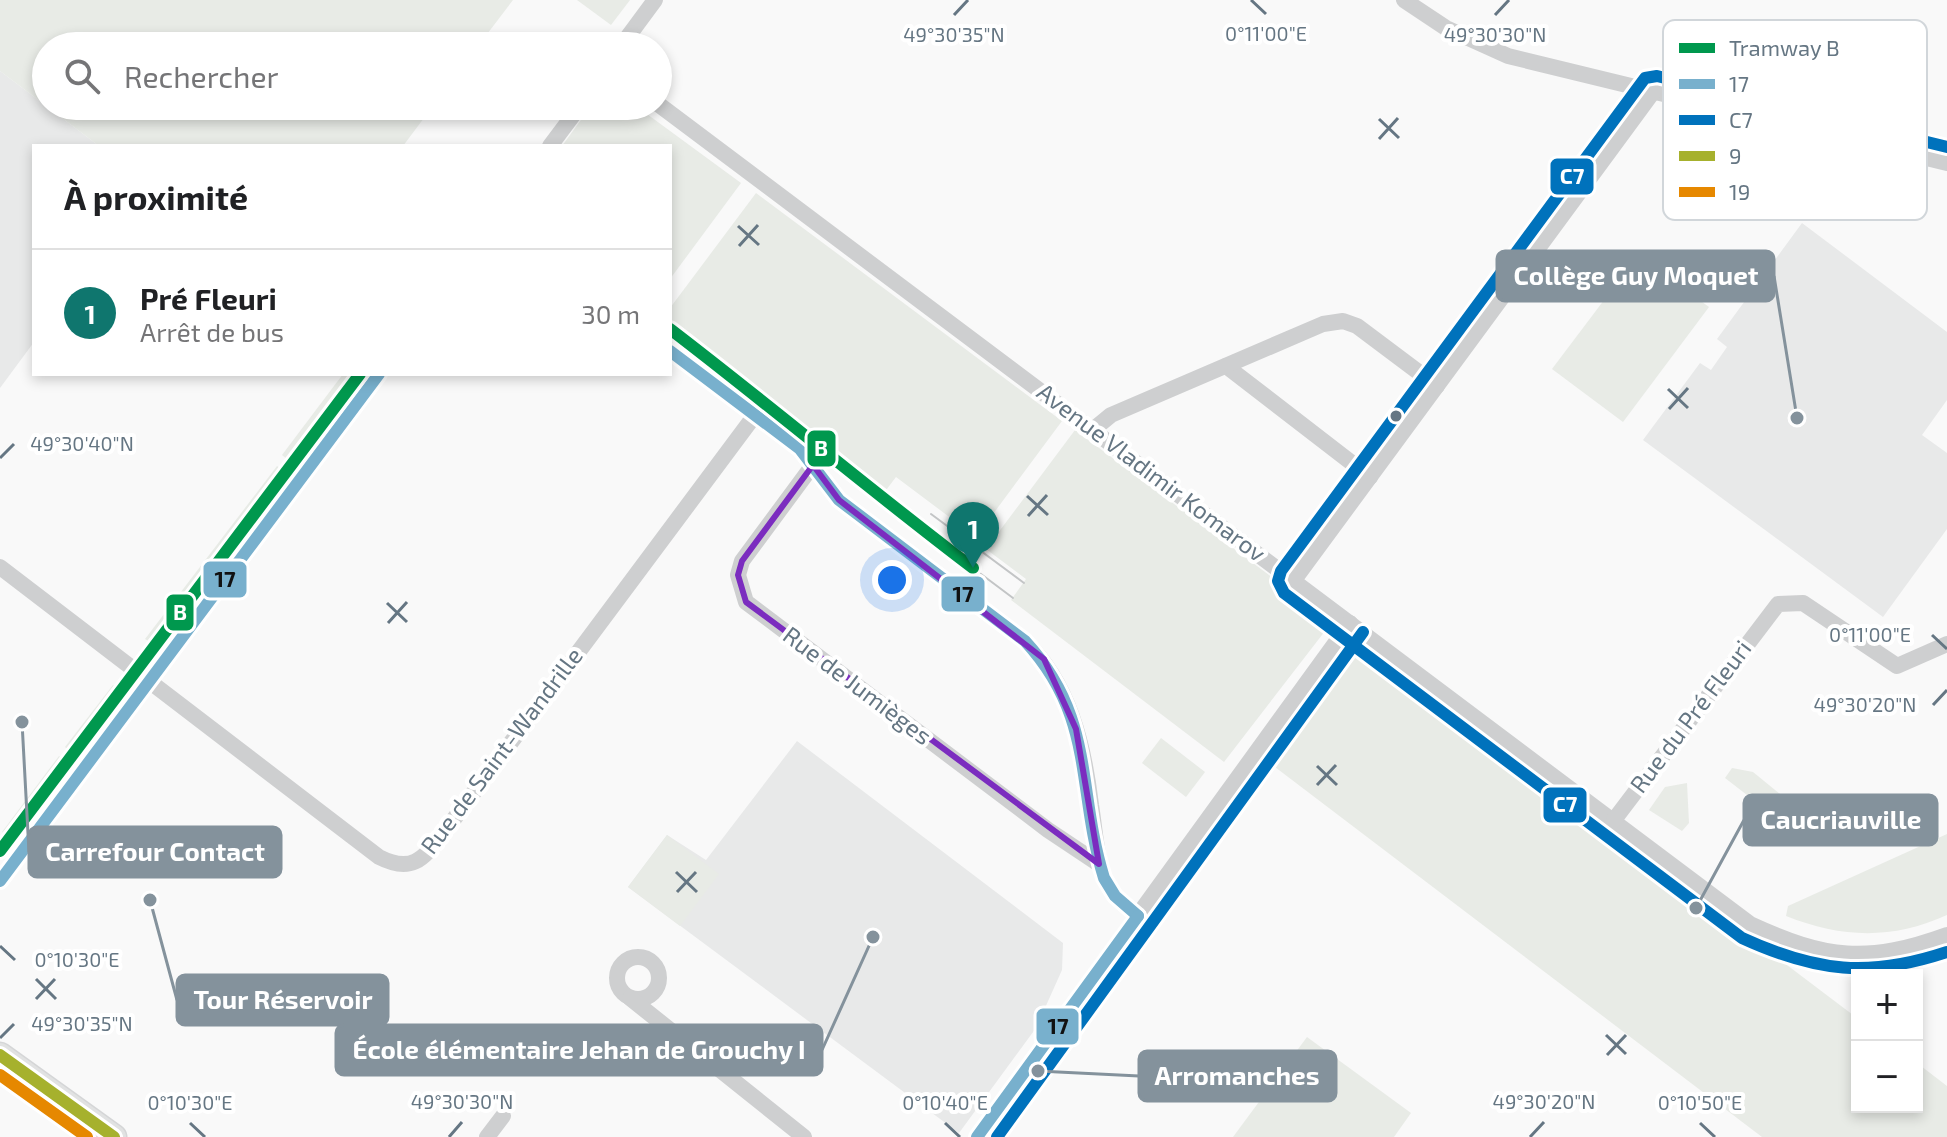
<!DOCTYPE html>
<html lang="fr">
<head>
<meta charset="utf-8">
<style>
  body { margin:0; font-family:"Exo 2",sans-serif; background:#f2f2f2; color:#202124 }
  .controls { position:absolute; right:24px; bottom:24px; display:grid; overflow:hidden; border-radius:0px; box-shadow:0 4px 12px #0003 }
  .controls button { width:72px; height:72px; display:grid; place-items:center; padding:0; border:0; border-bottom:2px solid #e0e0e0; background:#fff; color:#202124; font:40px sans-serif }
  .you { position:absolute; left:892px; top:580px; width:28px; height:28px; margin:-20px; border:6px solid #fff; border-radius:50%; background:#1a73e8; box-shadow:0 0 0 12px #1a73e833 }
  .badge { display:grid; place-items:center; width:52px; height:52px; border-radius:50%; background:#0f766e; color:#fff; font-size:26px; font-weight:700 }
  .pin { position:absolute; translate:-50% -66px; filter:drop-shadow(0 2px 4px #0008) }
  .pin::after { content:''; position:absolute; top:42px; width:28px; height:24px; background:inherit; clip-path:polygon(0 0,100% 0,50% 100%) }
  .list { margin:0; padding:0; list-style:none }
  h2 { display:flex; justify-content:space-between; align-items:center; height:104px; margin:0; padding:0 32px; font-size:34px }
  h2 small { font-size:26px; font-weight:400; color:#757577 }
  .list li { display:grid; grid-template-columns:52px 1fr auto; gap:24px; align-items:center; box-sizing:border-box; height:128px; padding:0 32px; border-top:2px solid #e0e0e0 }
  .list b { display:block; font-size:30px; white-space:nowrap }
  .list p { margin:0; font-size:26px; white-space:nowrap; color:#757577 }
  .list em { font-size:26px; font-style:normal; color:#757577 }
  .icon { flex:none; width:44px; height:44px; fill:none; stroke:currentColor; stroke-width:2; stroke-linecap:round; stroke-linejoin:round }
  .map { position:relative; flex:none; width:1947px; height:1137px; overflow:hidden }
  .search { position:absolute; background:#fff; box-shadow:0 4px 12px #0003; left:32px; top:32px; width:640px; height:88px; display:flex; align-items:center; gap:20px; box-sizing:border-box; padding:0 28px; border-radius:44px; color:#757577; font-size:30px }
  .panel { position:absolute; background:#fff; box-shadow:0 4px 12px #0003; left:32px; top:144px; width:640px; height:232px; border-radius:0px }
  .map>svg:first-child { display:block }
  .built { fill:#e8e9e9 }
  .green { fill:#e8ebe6 }
  .lines { fill:none; stroke-linecap:round; stroke-linejoin:round }
  .secondary-casing { stroke:#d5d6d7; stroke-width:27 }
  .street { stroke:#cecfd0; stroke-width:16 }
  .secondary { stroke:#e1e2e2; stroke-width:24 }
  .tram { stroke:#c3c5c6; stroke-width:2 }
  .bus-1-casing { stroke:#fff; stroke-width:18 }
  .bus-2-casing { stroke:#fff; stroke-width:18 }
  .bus-3-casing { stroke:#fff; stroke-width:18 }
  .bus-4-casing { stroke:#fff; stroke-width:18 }
  .bus-1 { stroke:#78b0cd; stroke-width:12 }
  .bus-2 { stroke:#0072bc; stroke-width:12 }
  .bus-3 { stroke:#a6b12d; stroke-width:12 }
  .bus-4 { stroke:#e68800; stroke-width:12 }
  .tram-1-casing { stroke:#fff; stroke-width:18 }
  .tram-1 { stroke:#00984e; stroke-width:12 }
  .marked { fill:none; stroke:#7b2cbf; stroke-width:6; stroke-linejoin:round }
  .ticks { fill:none; stroke:#657683; stroke-width:3 }
  .bus-dot { fill:#657683; stroke:#fff; stroke-width:3 }
  .labels { text-anchor:middle; stroke-width:8; stroke-linejoin:round; paint-order:stroke }
  .street-label { font-size:24px; fill:#657683; stroke:#fff }
  .key { fill:#fff; stroke:#d1d6da; stroke-width:2 }
  .key-label { font-size:22px; fill:#657683 }
  .ticks-label { font-size:20px; text-anchor:middle; fill:#657683; stroke:#fff; stroke-width:8; stroke-linejoin:round; paint-order:stroke }
  .leader { fill:none; stroke:#84929c; stroke-width:3 }
  .callout-dot { fill:#84929c; stroke:#fff; stroke-width:3 }
  .callout { fill:#84929c; stroke:#84929c; stroke-width:3 }
  .callout-label { font-size:26px; text-anchor:middle; font-weight:bold; fill:#fff }
  .line-badge { stroke:#fff; stroke-width:3 }
  .badge-label { font-size:22px; text-anchor:middle; font-weight:bold; fill:#fff }
  .pale-badge-label { font-size:22px; text-anchor:middle; font-weight:bold; fill:#111 }
</style>
</head>
<body>
<div class="map">
<svg width="1947" height="1137" viewBox="0 0 1947 1137">
  <rect width="100%" height="100%" fill="#f9f9f9"/>
  <g class="built">
    <polygon points="0,71 99,146 34,146 34,342 0,388"/>
    <polygon points="1802,223 1947,332 1947,400 1922,435 1947,453 1947,529 1883,617 1643,440 1700,363 1711,370 1727,347 1717,339"/>
    <polygon points="797,741 1063,943 1062,970 1036,1028 959,1133 628,887 667,835 706,860"/>
  </g>
  <g class="green">
    <polygon points="0,0 513,0 478,46 46,46 46,106 433,106 403,146 99,146 0,71"/>
    <polygon points="577,0 630,0 611,25"/>
    <polygon points="591,106 636,106 741,183 670,279 670,146 562,146"/>
    <polygon points="756,193 1062,421 976,537 896,477 877,502 815,449 812,450 670,341 670,308"/>
    <polygon points="1638,255 1709,307 1623,422 1552,369"/>
    <polygon points="343,374 365,374 296,466 282,455"/>
    <polygon points="1075,430 1332,622 1224,762 1011,600 1026,579 986,549"/>
    <polygon points="277,466 289,475 159,648 145,639"/>
    <polygon points="1358,641 1857,1018 1857,1107 1917,1107 1917,1063 1947,1086 1947,1137 1762,1137 1271,764"/>
    <polygon points="113,685 126,694 78,757 65,747"/>
    <polygon points="1161,738 1205,772 1186,797 1142,763"/>
    <polygon points="59,756 72,766 15,842 2,832"/>
    <polygon points="1732,768 1753,772 1790,802 1769,812 1725,778"/>
    <polygon points="1687,783 1689,823 1682,831 1649,810 1665,787"/>
    <path d="M1947 834V915C1892 940 1841 938 1786 916L1788 906Z"/>
    <polygon points="667,835 719,874 680,926 628,887"/>
    <polygon points="1307,1037 1411,1113 1394,1137 1233,1137"/>
  </g>
  <g class="lines">
    <g class="secondary-casing">
      <polyline id="secondary" points="0,1055 114,1137"/>
    </g>
    <g class="street">
      <polyline points="1404,0 1446,28 1508,56 1947,163"/>
      <polyline points="621,46 655,0"/>
      <path d="M658 104 1750 924C1826 959 1867 964 1947 935"/>
      <polyline points="550,146 580,106"/>
      <path d="M670 351 800 449 839 500 1025 641C1069 683 1084 745 1091 805 1095 829 1096 855 1104 878L1115 896 1138 916"/>
      <polyline points="1226,366 1370,477"/>
      <polyline points="1094,429 1111,415 1323,324 1343,321 1357,326 1437,386"/>
      <polyline points="813,465 742,561 738,575 746,602 1048,830 1099,864"/>
      <path d="M0 567 379 857C416 876 426 854 448 827L755 415"/>
      <polyline points="1294,580 1653,92"/>
      <polyline points="1614,820 1778,604 1803,603 1897,666 1947,644"/>
      <polyline points="0,881 379,374"/>
      <circle cx="638" cy="978" r="21"/>
      <polyline points="630,998 804,1137"/>
      <polyline points="487,1137 503,1116"/>
      <polyline points="977,1137 1350,623"/>
    </g>
    <use href="#secondary" class="secondary"/>
    <g class="tram">
      <polyline points="931,514 1024,583"/>
      <polyline points="973,568 1013,598"/>
    </g>
    <g class="bus-1-casing">
      <g id="bus-1">
        <path d="M670 351 800 449 839 500 1025 641C1096 718 1076 788 1104 878L1115 896 1138 916"/>
        <polyline points="0,881 379,374"/>
        <polyline points="977,1137 1138,916"/>
      </g>
    </g>
    <g class="bus-2-casing">
      <g id="bus-2">
        <path d="M1947 147 1657 76 1645 78 1281 571 1278 581 1284 593 1742 938C1816 972 1869 978 1947 952"/>
        <polyline points="997,1137 1363,632"/>
      </g>
    </g>
    <g class="bus-3-casing">
      <polyline id="bus-3" points="0,1055 114,1137"/>
    </g>
    <g class="bus-4-casing">
      <polyline id="bus-4" points="0,1075 87,1137"/>
    </g>
    <use href="#bus-1" class="bus-1"/>
    <use href="#bus-2" class="bus-2"/>
    <use href="#bus-3" class="bus-3"/>
    <use href="#bus-4" class="bus-4"/>
    <g class="tram-1-casing">
      <g id="tram-1">
        <path d="M670 329C772 407 870 490 973 568"/>
        <polyline points="0,851 360,374"/>
      </g>
    </g>
    <use href="#tram-1" class="tram-1"/>
  </g>
  <path class="marked" d="M813 465 839 500 1044 659 1076 729 1099 864 746 602 738 575 742 561Z"/>
  <path class="ticks" d="M1251 0 1266 14M954 15 968 0M1495 15 1509 0M1379 119 1399 138M1379 139 1398 118M738 226 759 245M739 246 758 225M1668 389 1688 408M1669 409 1688 388M0 458 14 444M1027 496 1048 515M1028 516 1047 495M387 603 407 622M388 623 407 602M1932 635 1947 649M1933 705 1947 690M1317 766 1337 785M1317 785 1336 765M676 872 697 892M677 892 696 872M0 946 15 960M36 979 56 999M36 999 55 979M1606 1035 1626 1054M0 1038 14 1024M1607 1055 1626 1035M190 1123 205 1137M945 1123 960 1137M1700 1123 1715 1137M449 1137 462 1122M1530 1137 1544 1122"/>
  <circle class="bus-dot" cx="1396" cy="416" r="7"/>
  <g class="labels">
    <g class="street-label">
      <text transform="translate(1151 473) rotate(37)" y="8">Avenue Vladimir Komarov</text>
      <text transform="translate(857 686) rotate(37)" y="8">Rue de Jumièges</text>
      <text transform="translate(1691 717) rotate(-53)" y="8">Rue du Pré Fleuri</text>
      <text transform="translate(502 751) rotate(-53)" y="8">Rue de Saint-Wandrille</text>
    </g>
  </g>
  <rect x="1663" y="20" width="264" height="200" rx="12" class="key"/>
  <rect x="1679" y="43" width="36" height="10" fill="#00984e"/>
  <rect x="1679" y="79" width="36" height="10" fill="#78b0cd"/>
  <rect x="1679" y="115" width="36" height="10" fill="#0072bc"/>
  <rect x="1679" y="151" width="36" height="10" fill="#a6b12d"/>
  <rect x="1679" y="187" width="36" height="10" fill="#e68800"/>
  <g class="key-label">
    <text x="1729" y="56">Tramway B</text>
    <text x="1729" y="92">17</text>
    <text x="1729" y="128">C7</text>
    <text x="1729" y="164">9</text>
    <text x="1729" y="200">19</text>
  </g>
  <g class="ticks-label">
    <text x="1266" y="41">0°11'00"E</text>
    <text x="954" y="42">49°30'35"N</text>
    <text x="1495" y="42">49°30'30"N</text>
    <text x="82" y="451">49°30'40"N</text>
    <text x="1870" y="642">0°11'00"E</text>
    <text x="1865" y="712">49°30'20"N</text>
    <text x="77" y="967">0°10'30"E</text>
    <text x="82" y="1031">49°30'35"N</text>
    <text x="462" y="1109">49°30'30"N</text>
    <text x="1544" y="1109">49°30'20"N</text>
    <text x="190" y="1110">0°10'30"E</text>
    <text x="945" y="1110">0°10'40"E</text>
    <text x="1700" y="1110">0°10'50"E</text>
  </g>
  <path class="leader" d="M1797 418L1774 276M1696 908L1744 820M22 722L29 852M150 900L177 1000M873 937L822 1050M1038 1071L1139 1076"/>
  <g class="callout-dot">
    <circle cx="1797" cy="418" r="8"/>
    <circle cx="1696" cy="908" r="8"/>
    <circle cx="22" cy="722" r="8"/>
    <circle cx="150" cy="900" r="8"/>
    <circle cx="873" cy="937" r="8"/>
    <circle cx="1038" cy="1071" r="8"/>
  </g>
  <g class="callout">
    <rect x="1497" y="251" width="277" height="50" rx="8"/>
    <rect x="1744" y="795" width="193" height="50" rx="8"/>
    <rect x="29" y="827" width="252" height="50" rx="8"/>
    <rect x="177" y="975" width="211" height="50" rx="8"/>
    <rect x="336" y="1025" width="486" height="50" rx="8"/>
    <rect x="1139" y="1051" width="197" height="50" rx="8"/>
  </g>
  <g class="callout-label">
    <text x="1636" y="285">Collège Guy Moquet</text>
    <text x="1841" y="829">Caucriauville</text>
    <text x="155" y="861">Carrefour Contact</text>
    <text x="283" y="1009">Tour Réservoir</text>
    <text x="579" y="1059">École élémentaire Jehan de Grouchy I</text>
    <text x="1237" y="1085">Arromanches</text>
  </g>
  <g class="line-badge">
    <rect x="1549" y="157" width="46" height="39" rx="8" fill="#0072bc"/>
    <rect x="806" y="429" width="31" height="39" rx="8" fill="#00984e"/>
    <rect x="202" y="560" width="46" height="39" rx="8" fill="#78b0cd"/>
    <rect x="940" y="575" width="46" height="38" rx="8" fill="#78b0cd"/>
    <rect x="165" y="593" width="30" height="39" rx="8" fill="#00984e"/>
    <rect x="1542" y="786" width="46" height="38" rx="8" fill="#0072bc"/>
    <rect x="1035" y="1007" width="45" height="39" rx="8" fill="#78b0cd"/>
  </g>
  <g class="badge-label">
    <text x="1572" y="184">C7</text>
    <text x="821" y="456">B</text>
    <text x="180" y="620">B</text>
    <text x="1565" y="812">C7</text>
  </g>
  <g class="pale-badge-label">
    <text x="225" y="587">17</text>
    <text x="963" y="602">17</text>
    <text x="1058" y="1034">17</text>
  </g>
</svg>
<div class="controls">
<button>+</button>
<button>−</button>
</div>
<div class="you"></div>
<div class="pin badge" style="left:973px;top:568px">1</div>
<div class="search"><svg class="icon" aria-label="search" viewBox="0 0 24 24"><circle cx="10" cy="10" r="6"/><path d="M15 15l6 6"/></svg>Rechercher</div>
<section class="panel">
<h2>À proximité<small></small></h2>
<ul class="list">
<li><span class="badge">1</span><div><b>Pré Fleuri</b><p>Arrêt de bus</p></div><em>30 m</em></li>
</ul>
</section>
</div>
</body>
</html>
